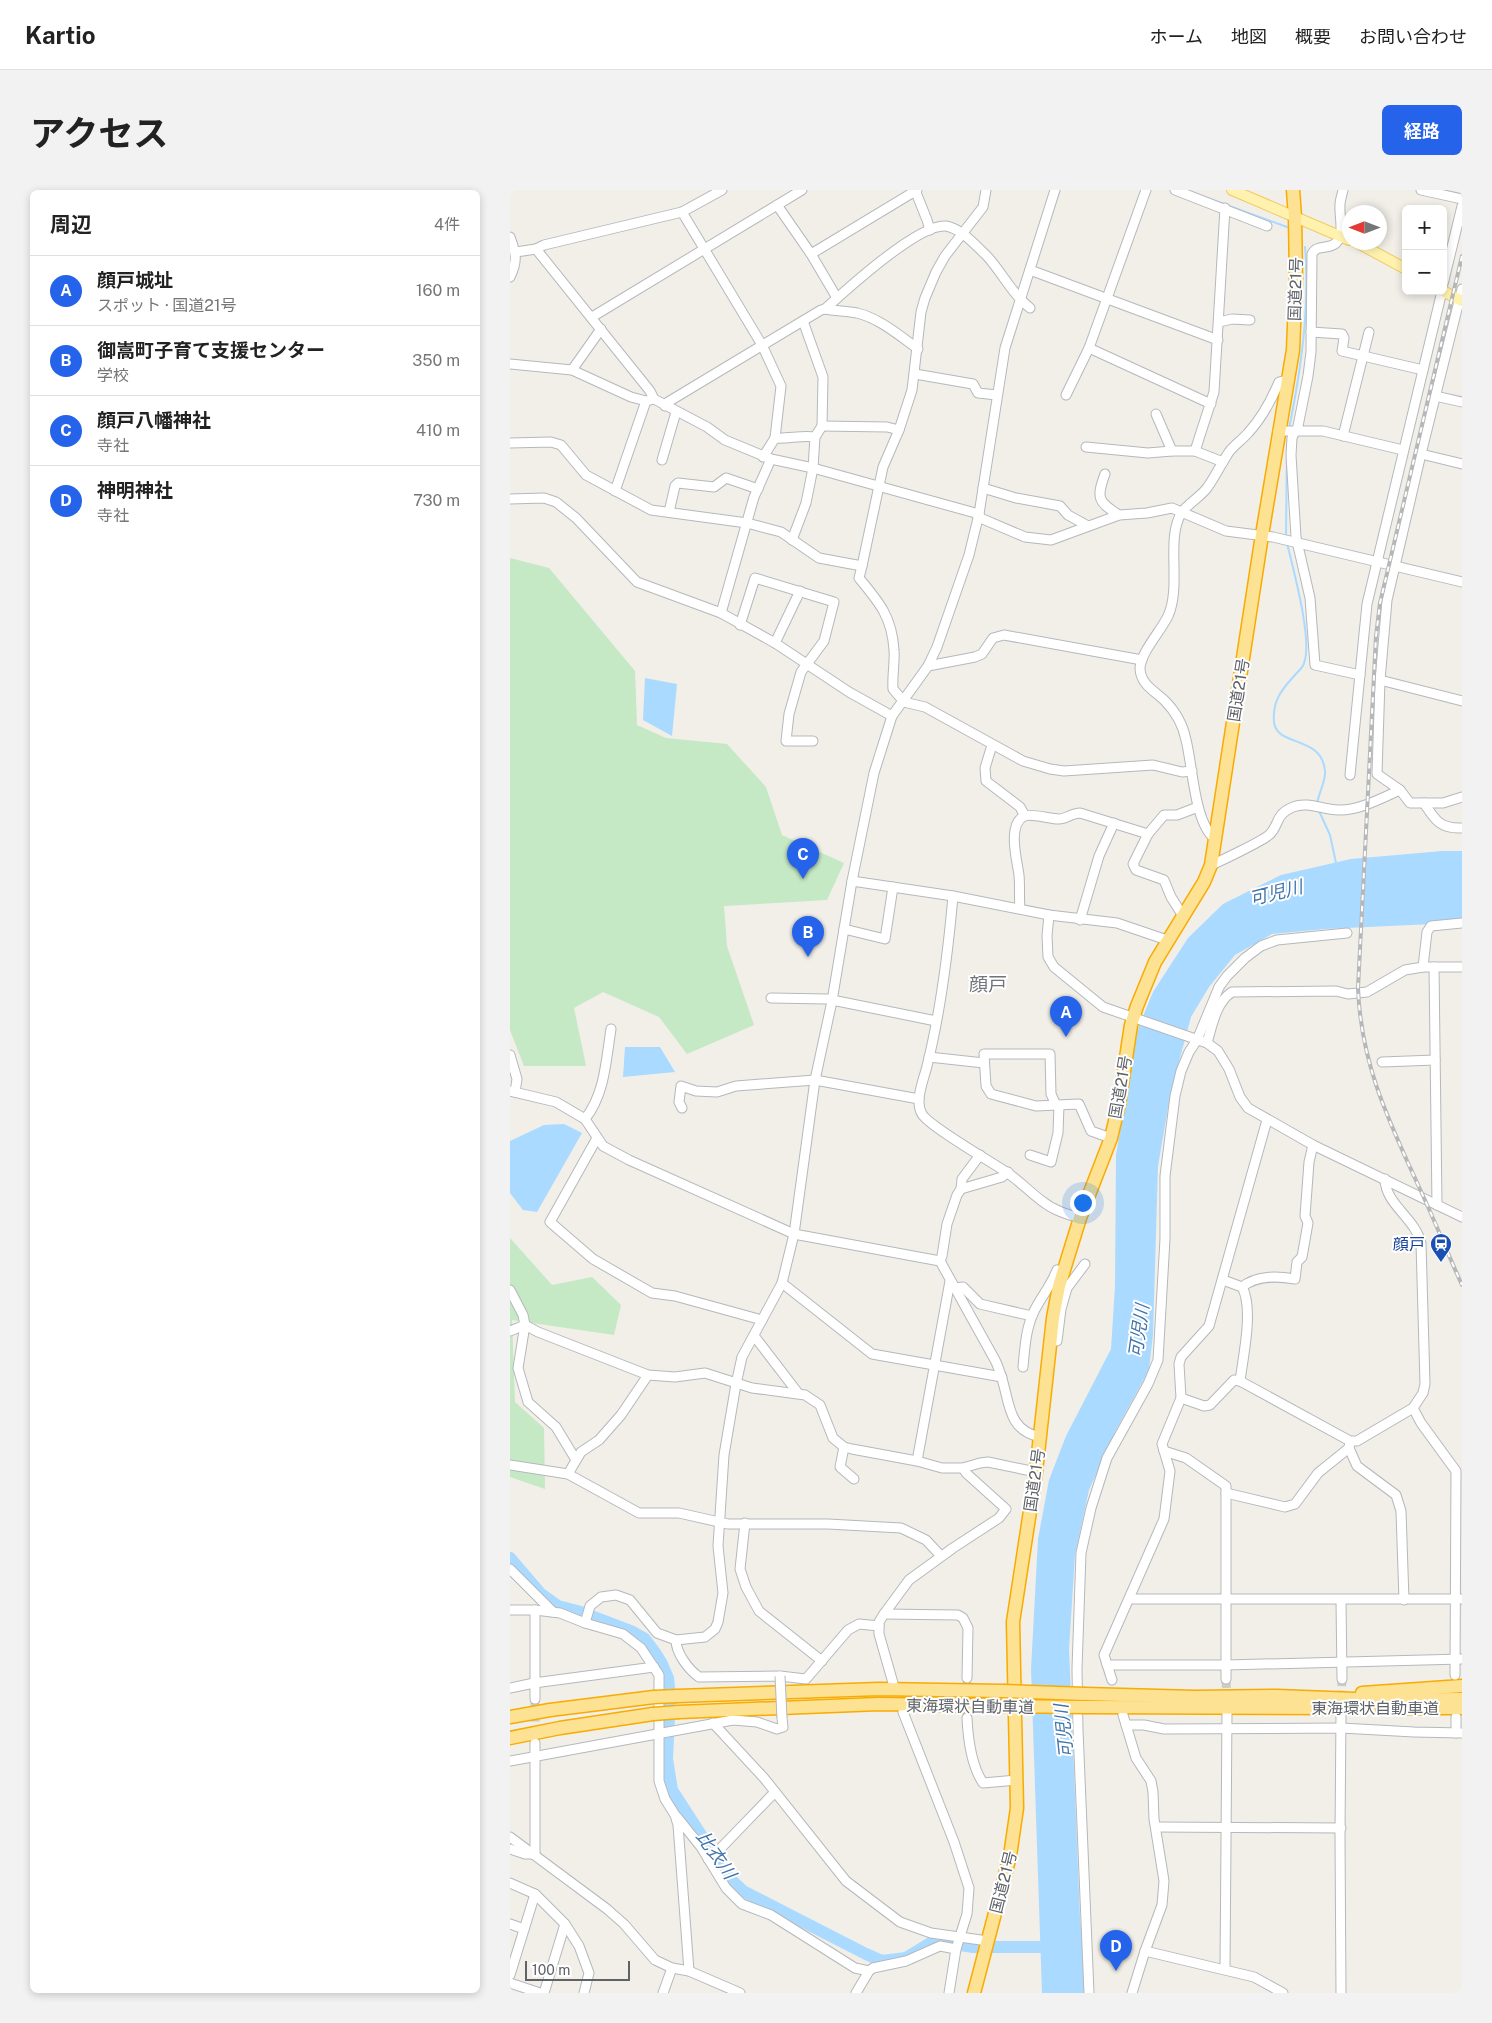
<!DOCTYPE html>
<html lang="ja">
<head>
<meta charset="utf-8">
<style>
  body { margin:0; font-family:"Public Sans","Noto Sans JP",sans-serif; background:#f2f2f2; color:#222 }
  .controls { position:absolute; right:15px; top:15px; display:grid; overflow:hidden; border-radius:8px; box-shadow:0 2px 8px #0003 }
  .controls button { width:45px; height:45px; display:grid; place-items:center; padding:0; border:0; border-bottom:1px solid #e0e0e0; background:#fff; color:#222; font:25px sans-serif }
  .compass { position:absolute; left:832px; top:15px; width:45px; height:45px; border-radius:50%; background:#fff; box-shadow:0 2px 8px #0003; rotate:270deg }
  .scale { position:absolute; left:15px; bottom:12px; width:105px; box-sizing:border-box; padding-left:5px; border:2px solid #5f6368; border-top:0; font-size:14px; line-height:18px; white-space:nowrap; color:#5f6368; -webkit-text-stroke:4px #fff; paint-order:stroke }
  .you { position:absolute; left:572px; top:1012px; width:18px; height:18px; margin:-12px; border:4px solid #fff; border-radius:50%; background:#1a73e8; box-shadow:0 0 0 8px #1a73e833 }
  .badge { display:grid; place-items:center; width:32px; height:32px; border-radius:50%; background:#2563eb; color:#fff; font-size:16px; font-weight:700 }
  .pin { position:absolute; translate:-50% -41px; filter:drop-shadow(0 1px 2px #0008) }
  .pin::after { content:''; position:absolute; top:26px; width:18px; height:15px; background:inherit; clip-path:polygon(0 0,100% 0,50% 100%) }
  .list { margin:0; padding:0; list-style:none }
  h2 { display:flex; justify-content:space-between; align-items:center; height:65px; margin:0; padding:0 20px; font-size:21px }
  h2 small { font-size:16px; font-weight:400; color:#767676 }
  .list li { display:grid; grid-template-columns:32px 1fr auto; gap:15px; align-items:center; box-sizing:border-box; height:70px; padding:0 20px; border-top:1px solid #e0e0e0 }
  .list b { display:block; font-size:19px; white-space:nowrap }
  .list p { margin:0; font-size:16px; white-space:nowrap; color:#767676 }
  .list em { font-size:16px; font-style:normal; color:#767676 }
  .map { position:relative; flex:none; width:952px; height:1803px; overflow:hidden; border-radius:8px }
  header { display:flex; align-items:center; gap:30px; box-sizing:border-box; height:70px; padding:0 25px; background:#fff; border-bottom:1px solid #e0e0e0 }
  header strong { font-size:24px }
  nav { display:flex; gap:28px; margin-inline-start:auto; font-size:18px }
  .intro { display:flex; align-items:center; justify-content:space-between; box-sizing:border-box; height:120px; padding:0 30px }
  h1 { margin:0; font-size:35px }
  .button { padding:12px 22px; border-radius:8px; background:#2563eb; color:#fff; font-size:18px; font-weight:700 }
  main { display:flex; gap:30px; padding:0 30px }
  aside { flex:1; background:#fff; border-radius:8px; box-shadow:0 2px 8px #0003 }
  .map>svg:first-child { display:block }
  .green { fill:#c5e8c5 }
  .water { fill:#aadaff }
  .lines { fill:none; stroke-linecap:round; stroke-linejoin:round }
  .stream { stroke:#aadaff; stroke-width:2 }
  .river { stroke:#aadaff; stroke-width:12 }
  .minor-tunnel { stroke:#ccccc8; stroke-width:9; stroke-dasharray:9 4.5; stroke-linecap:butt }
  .minor-casing { stroke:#b5b8bc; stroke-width:11 }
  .major-casing { stroke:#f2c960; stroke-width:12 }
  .highway-casing { stroke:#f9ab00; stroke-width:15 }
  .minor { stroke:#fff; stroke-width:9 }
  .major { stroke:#fff2af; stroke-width:10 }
  .highway { stroke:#fde293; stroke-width:12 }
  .rail-casing { stroke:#b6b7b8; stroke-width:4 }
  .rail { stroke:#fff; stroke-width:2; stroke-dasharray:5.5; stroke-linecap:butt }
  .minor-bridge-casing { stroke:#b5b8bc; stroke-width:11; stroke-linecap:butt }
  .highway-bridge-casing { stroke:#f9ab00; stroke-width:15; stroke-linecap:butt }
  .minor-bridge { stroke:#fff; stroke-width:9 }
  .highway-bridge { stroke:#fde293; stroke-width:12 }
  .labels { text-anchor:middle; stroke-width:4; stroke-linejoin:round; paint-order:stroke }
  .street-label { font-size:16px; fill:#5f6368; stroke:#fff }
  .transit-label { font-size:16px; fill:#164399; stroke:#fff; text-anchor:end }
  .water-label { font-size:18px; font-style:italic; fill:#4174aa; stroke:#fff }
  .quarter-label { font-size:19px; fill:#70757a; stroke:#fff }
</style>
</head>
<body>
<header>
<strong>Kartio</strong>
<nav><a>ホーム</a><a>地図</a><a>概要</a><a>お問い合わせ</a></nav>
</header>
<div class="intro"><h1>アクセス</h1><a class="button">経路</a></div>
<main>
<aside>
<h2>周辺<small>4件</small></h2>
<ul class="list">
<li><span class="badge">A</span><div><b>顔戸城址</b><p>スポット · 国道21号</p></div><em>160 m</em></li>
<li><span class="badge">B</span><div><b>御嵩町子育て支援センター</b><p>学校</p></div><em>350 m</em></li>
<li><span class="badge">C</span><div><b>顔戸八幡神社</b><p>寺社</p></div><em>410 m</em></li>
<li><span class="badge">D</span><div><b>神明神社</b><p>寺社</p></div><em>730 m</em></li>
</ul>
</aside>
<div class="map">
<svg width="952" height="1803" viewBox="0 0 952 1803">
  <rect width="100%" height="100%" fill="#f1efe8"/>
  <g class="green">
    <polygon points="0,368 39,378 125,481 127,535 156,548 217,554 256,597 272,645 334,673 317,710 214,716 217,756 244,835 177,864 149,827 93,802 64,818 76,876 14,876 0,840"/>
    <polygon points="0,1048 42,1095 82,1087 111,1115 104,1145 2,1130 5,1212 34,1238 35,1299 0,1287"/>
  </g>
  <g class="water">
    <polygon points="135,488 167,494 162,546 133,530"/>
    <polygon points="932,661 952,661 952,730 922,734 815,739 762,744 725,765 699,797 681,827 661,901 648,976 643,1144 639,1180 606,1240 579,1300 565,1365 559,1459 570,1727 576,1803 532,1803 521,1479 528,1349 539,1290 556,1246 601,1159 605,1096 606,965 627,841 643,802 678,748 713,714 771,685 841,669"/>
    <polygon points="115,857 150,857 165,882 113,887"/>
    <polygon points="54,934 72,943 27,1022 13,1020 0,1003 0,951 34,935"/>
  </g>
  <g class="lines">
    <g class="stream">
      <polyline points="681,2 777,37"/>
      <path d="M779 239C791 179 800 118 795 57"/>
      <polyline points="776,346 777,254 779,243"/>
      <path d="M777 353C783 379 803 450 794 473 793 478 788 481 785 485 772 499 762 511 764 532 766 557 812 545 815 581 816 592 808 604 807 614"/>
      <polyline points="809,621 820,645 826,673"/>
    </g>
    <polyline class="river" points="0,1368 30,1403 48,1416 71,1422 121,1441 135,1449 144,1461 152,1474 158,1488 160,1507 157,1569 162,1600 219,1688 233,1701 356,1764 372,1771 396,1768 424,1751 463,1757 541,1757 545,1760"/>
    <g class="minor-tunnel">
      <polyline points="716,1489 717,1512"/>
      <polyline points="25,1509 25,1548"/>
      <polyline points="831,1523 832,1489"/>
      <polyline points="457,1528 457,1488"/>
    </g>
    <g class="minor-casing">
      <g id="minor">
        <polyline points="405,0 417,30 420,40"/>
        <path d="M476 0 473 17 435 66 426 82 415 108 411 122 402 200 389 240 373 277 352 376 349 388C369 412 382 427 384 460 385 472 382 486 383 499L394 512 415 517 513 571 540 579 554 581 643 575 672 582 682 581"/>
        <polyline points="665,0 757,36"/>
        <polyline points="911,0 952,9"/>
        <polyline points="267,15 301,64 327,108"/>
        <polyline points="172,22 252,155 271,196 265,248 253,267"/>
        <path d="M0 47C6 63 8 71 0 87"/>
        <polyline points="26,59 34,55 172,22 212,0"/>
        <polyline points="6,62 26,59 140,201 144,209 197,237 215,250 261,269 303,278 469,324"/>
        <polyline points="301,64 407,0"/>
        <polyline points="520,80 708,150"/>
        <polyline points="933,94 952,16"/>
        <path d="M315 119C325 121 336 121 347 123 369 128 390 146 408 159"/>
        <polyline points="82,127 292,0"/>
        <polyline points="709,132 722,129 740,130"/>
        <polyline points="801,142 832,144 834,148 832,161 913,180"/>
        <polyline points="579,158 701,214"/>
        <polyline points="0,174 62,180 121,207 136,211 144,209"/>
        <polyline points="62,180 91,139"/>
        <polyline points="405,184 463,194 468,203 487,205"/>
        <polyline points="556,205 579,158 636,0"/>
        <polyline points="925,206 952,212"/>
        <path d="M155 216 158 212 311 120 315 119C336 100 409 33 436 36 452 39 465 55 476 65 492 82 501 103 520 118"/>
        <polyline points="646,224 662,261 685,261 713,272"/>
        <polyline points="312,236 377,237 389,240"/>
        <polyline points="768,241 813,241 893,260"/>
        <polyline points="785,241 782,248 781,265 786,347 800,408 805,475 850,485"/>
        <path d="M787 241 798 186 801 162 802 64C807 54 818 60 826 53 835 44 829 27 830 15 830 10 832 5 833 0"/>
        <polyline points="833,246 859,142"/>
        <path d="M265 248C279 249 291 245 305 247"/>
        <polyline points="0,253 41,252 51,255 76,285 141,320 237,333 271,342 309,368 352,376"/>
        <polyline points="576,257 638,263 662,261"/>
        <polyline points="685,261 704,202 715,18"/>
        <polyline points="911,264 952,274"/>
        <polyline points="152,270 166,222"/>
        <path d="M595 284C586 308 588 312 609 325"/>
        <polyline points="473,298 506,308 550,316 558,325 578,336"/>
        <polyline points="105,301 136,211"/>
        <polyline points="0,309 34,308 46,312 66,328 127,392 211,423 265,453 339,502 382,526"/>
        <polyline points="159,322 165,296 168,293 204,297 216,288 248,299"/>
        <polyline points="468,327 515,347 541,350 609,325 637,323 662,318 716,341 763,347 952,392"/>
        <polyline points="282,350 296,313 303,278 305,247 312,236 313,187 293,131"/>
        <polyline points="211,423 244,307 261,269"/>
        <polyline points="230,435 245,388 324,412 314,451 291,482 279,524 276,551 303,551"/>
        <polyline points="265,453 290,401"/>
        <polyline points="418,476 465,467 472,464 483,448 494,445 632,470"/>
        <polyline points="870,490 952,511"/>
        <polyline points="482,555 475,578 476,591 510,617 515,626"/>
        <polyline points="840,585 857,414 932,101"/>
        <polyline points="890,600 867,584 870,490 877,410 911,264 952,99"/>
        <path d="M914 613C925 630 930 639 952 638"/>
        <polyline points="638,644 623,674 626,680 654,690 661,707 673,726"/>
        <path d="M706 650C684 634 683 577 676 550 673 535 666 522 655 511 645 501 631 495 630 479 630 463 651 441 658 426 672 395 655 348 672 322 679 313 690 307 697 298 705 287 711 274 719 262 724 255 732 250 738 243 752 228 761 211 769 192L777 190"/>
        <path d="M701 675C713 670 750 652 759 645 770 635 764 625 783 617 798 611 813 620 828 620 848 621 872 608 890 600L900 613H933L952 607"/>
        <polyline points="342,691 443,706 539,725 607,733 657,750"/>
        <path d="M443 706C438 763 431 820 417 876 414 889 404 911 412 924 419 936 478 970 493 980 507 988 518 1001 532 1011 543 1020 556 1024 570 1028"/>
        <path d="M510 719C509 708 510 696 509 685 507 670 497 635 514 626 521 623 540 629 549 629 556 629 562 623 570 623L638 644 654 625H667L688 617"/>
        <polyline points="539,725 537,746 538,767 544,777 593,817 697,853 708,861 719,879 730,907 738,918 803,955 952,1027"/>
        <polyline points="570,730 589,666 604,633"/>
        <polyline points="334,739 375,749 383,697"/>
        <polyline points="913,777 917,742 921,736 952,733"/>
        <polyline points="924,777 927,1015"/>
        <polyline points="261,808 317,809 426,831"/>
        <path d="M697 853C702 836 706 812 722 802L826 801 838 804 857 802 895 780 913 777H952"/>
        <polyline points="0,865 7,889 5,902"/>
        <polyline points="419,867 474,873"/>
        <polyline points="872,872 925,870"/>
        <polyline points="0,901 46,912 75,929 93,956 119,970 284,1044 430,1071"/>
        <polyline points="546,915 541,904 540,864 474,864 476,896 481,904 526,916 569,914 581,941 601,948"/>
        <polyline points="172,918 169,912 171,896 186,901 207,902 226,896 305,890 409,909"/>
        <path d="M75 929C95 904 96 870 101 839"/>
        <polyline points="87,948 40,1032 83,1069 142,1103 165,1106 252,1130"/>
        <polyline points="520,965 541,972 548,943 549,915"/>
        <polyline points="451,999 492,987 498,982"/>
        <path d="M430 1071 485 1170C488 1176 490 1182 492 1189 500 1214 498 1240 530 1247"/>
        <polyline points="430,1071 432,1066 437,1034 447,1005 451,999 452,989 470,965"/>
        <path d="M713 1090 732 1097C744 1118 733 1167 730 1191L840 1251H847L903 1218 913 1203 915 1194 911 1053C905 1028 875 1014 875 989"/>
        <polyline points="272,1093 362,1164 492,1187"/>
        <path d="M732 1097C747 1085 767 1086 785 1089L787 1072 792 1067 798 1033 795 1026 799 972 803 955"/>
        <polyline points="446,1098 453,1097 470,1114 522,1126"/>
        <polyline points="0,1100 13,1125 15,1135 8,1178 18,1212 46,1237 66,1270"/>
        <polyline points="0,1141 15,1135 28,1142 138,1185 165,1187 195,1183 242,1198 295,1205 310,1215 323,1248 334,1257 342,1259 407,1271 432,1278 453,1278 470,1273 478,1272 526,1282"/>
        <polyline points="245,1147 288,1203"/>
        <polyline points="547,1151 551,1119 557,1098 575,1074"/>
        <path d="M513 1177C515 1155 516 1133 528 1114 535 1102 542 1093 547 1080L553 1081"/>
        <polyline points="671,1208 694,1216 700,1215 724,1190 730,1191"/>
        <polyline points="903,1218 911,1233 946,1281 945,1485"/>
        <polyline points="840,1251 839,1258 847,1276 886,1305 891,1321 894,1410"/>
        <polyline points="334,1257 330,1277 344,1289"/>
        <polyline points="654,1261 676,1268 716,1296 716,1489"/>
        <polyline points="407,1271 440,1091"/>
        <polyline points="0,1275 58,1284 129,1323 169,1323 218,1334 318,1334 391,1338 416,1350 431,1366"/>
        <polyline points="58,1284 71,1262 89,1250 111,1225 138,1185"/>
        <polyline points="716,1303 775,1317 785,1314 808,1283 839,1258"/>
        <polyline points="235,1333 230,1379 236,1397 249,1421 312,1471"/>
        <polyline points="0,1379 43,1422"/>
        <polyline points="620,1409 952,1409"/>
        <polyline points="831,1410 832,1489"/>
        <polyline points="0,1420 25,1420 50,1423 75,1433 113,1444 131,1458 149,1485 149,1591 155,1609 165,1625 168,1635 179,1781"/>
        <polyline points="374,1424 448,1425 453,1428 458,1438 457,1488"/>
        <polyline points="75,1433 80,1416 91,1407 106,1405 120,1410 147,1443 166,1450 195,1447 205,1439 208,1432 213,1403 208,1356 214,1265 226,1194 232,1167 272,1093 284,1044 305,890 322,811 342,691 364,583 382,526 418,476 427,457 459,365 469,324 495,158 545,0"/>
        <path d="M166 1450C166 1463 178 1479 189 1487L270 1486 296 1489 338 1440 349 1434 369 1436"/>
        <polyline points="597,1475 716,1475 952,1469"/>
        <polyline points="602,1490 594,1465 654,1329 660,1281 652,1254 671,1208 669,1174 671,1167 699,1136 757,930"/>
        <polyline points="383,1493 369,1444 369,1432 374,1424 399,1390 443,1358 489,1328 496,1319 456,1283 453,1278"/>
        <polyline points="0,1498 24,1493 144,1477"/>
        <polyline points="25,1509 25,1420"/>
        <polyline points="393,1522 444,1652 459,1698 457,1724 446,1759 439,1803"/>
        <polyline points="831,1523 830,1645 831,1803"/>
        <polyline points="613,1525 626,1568 641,1591 643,1602 644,1629 654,1691 652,1715 635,1761 622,1803"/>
        <polyline points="946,1527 946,1543"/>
        <path d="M457 1528C458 1549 461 1575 473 1593L507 1590"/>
        <polyline points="203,1533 254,1588 336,1691 390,1732 421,1743 478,1751"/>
        <polyline points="616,1535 634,1535 654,1539 831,1538 904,1542 952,1543"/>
        <polyline points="0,1571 223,1530 247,1532 267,1539 273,1537 272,1528"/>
        <polyline points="167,1627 191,1657 216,1698 232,1714 261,1725 345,1778 359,1781"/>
        <polyline points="646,1637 831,1638"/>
        <polyline points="0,1647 97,1719 114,1734 145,1770 162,1778 179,1781 230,1803"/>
        <polyline points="0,1659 15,1664 24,1664"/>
        <polyline points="25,1664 25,1553"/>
        <polyline points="198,1669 209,1660 265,1602"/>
        <polyline points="0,1693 25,1704 55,1734 69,1756 79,1783 74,1803"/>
        <polyline points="0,1734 14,1739"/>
        <polyline points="635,1761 744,1787 773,1803"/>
        <polyline points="715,1779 717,1522"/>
        <polyline points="0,1785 25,1704"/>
        <polyline points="0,1793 30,1803"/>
        <polyline points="34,1803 55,1734"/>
        <polyline points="153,1803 162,1778"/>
        <polyline points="346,1803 359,1781 363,1778 396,1771 430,1756 446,1759"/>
        <polyline points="579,1803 568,1540 567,1479 571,1363 581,1318 597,1268 638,1194 648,1170 655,1049 655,986 665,906 671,881 679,862 687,850 709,797 717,786 735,768 751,756 767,750 837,743"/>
      </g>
    </g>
    <g class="major-casing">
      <g id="major">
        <polyline points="722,0 839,50"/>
        <polyline points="846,52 896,79"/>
        <polyline points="933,101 952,111"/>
      </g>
    </g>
    <g class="highway-casing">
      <g id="highway">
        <polyline points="852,1503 952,1496"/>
        <polyline points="575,1504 685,1507 767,1506 871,1510 952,1509"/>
        <polyline points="168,1506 369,1499 493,1501"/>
        <polyline points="577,1517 822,1518"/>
        <polyline points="872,1518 952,1518"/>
        <polyline points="169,1522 369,1514 494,1516"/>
        <polyline points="0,1527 40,1520 144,1507"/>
        <polyline points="0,1548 50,1538 143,1524"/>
        <polyline points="464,1803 500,1666 507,1618 503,1432 526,1282 543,1128 549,1096 570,1028 601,948 609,914 621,835 627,816 645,772 694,692 701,675 752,345 783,160 786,88 785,27 783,0"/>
      </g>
    </g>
    <use href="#minor" class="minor"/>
    <use href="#major" class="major"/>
    <use href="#highway" class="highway"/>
    <g class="rail-casing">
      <path id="rail" d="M952 66 870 413 866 446 848 798C851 874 878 929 909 997 924 1029 937 1062 952 1095"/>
    </g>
    <use href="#rail" class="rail"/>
    <g class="minor-bridge-casing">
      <polyline id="minor-bridge" points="270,1486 272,1528"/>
    </g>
    <g class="highway-bridge-casing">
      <g id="highway-bridge">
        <polyline points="493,1501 575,1504"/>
        <polyline points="144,1507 168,1506"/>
        <polyline points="494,1516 577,1517"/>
        <polyline points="143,1524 169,1522"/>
      </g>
    </g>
    <use href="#minor-bridge" class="minor-bridge"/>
    <use href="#highway-bridge" class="highway-bridge"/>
  </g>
  <defs>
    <g id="station-pin" transform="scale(1.125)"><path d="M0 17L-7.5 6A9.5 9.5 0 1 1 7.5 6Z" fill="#1a4fb4" stroke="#fff"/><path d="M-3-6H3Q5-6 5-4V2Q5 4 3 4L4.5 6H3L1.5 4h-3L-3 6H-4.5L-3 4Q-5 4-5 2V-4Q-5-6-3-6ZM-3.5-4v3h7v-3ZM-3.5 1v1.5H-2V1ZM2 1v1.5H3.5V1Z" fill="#fff"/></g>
  </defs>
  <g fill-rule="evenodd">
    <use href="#station-pin" x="931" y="1054"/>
  </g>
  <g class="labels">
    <g class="street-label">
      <text transform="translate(785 99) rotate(-88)" y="6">国道21号</text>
      <text transform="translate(728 500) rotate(-81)" y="6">国道21号</text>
      <text transform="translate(610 897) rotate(-80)" y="6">国道21号</text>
      <text transform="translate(524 1290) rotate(-82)" y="6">国道21号</text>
      <text transform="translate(460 1516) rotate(1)" y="6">東海環状自動車道</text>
      <text x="865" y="1524">東海環状自動車道</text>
      <text transform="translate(493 1692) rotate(-76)" y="6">国道21号</text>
    </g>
    <g class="transit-label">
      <text x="915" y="1060">顔戸</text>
    </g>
    <g class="water-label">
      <text transform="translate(766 703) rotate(-14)" y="6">可児川</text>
      <text transform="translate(629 1141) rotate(-82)" y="6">可児川</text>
      <text transform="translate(554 1541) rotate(-96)" y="6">可児川</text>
      <text transform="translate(206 1665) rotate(55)" y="6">比衣川</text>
    </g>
    <g class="quarter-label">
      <text x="478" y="801">顔戸</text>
    </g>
  </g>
</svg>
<div class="controls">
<button>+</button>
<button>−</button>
</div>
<svg class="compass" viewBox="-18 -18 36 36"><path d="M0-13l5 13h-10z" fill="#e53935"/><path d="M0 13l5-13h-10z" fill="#767676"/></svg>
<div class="scale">100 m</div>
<div class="you"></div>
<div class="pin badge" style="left:556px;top:847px">A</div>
<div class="pin badge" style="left:298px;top:767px">B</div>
<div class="pin badge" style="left:293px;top:689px">C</div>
<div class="pin badge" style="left:606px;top:1781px">D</div>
</div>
</main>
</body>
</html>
